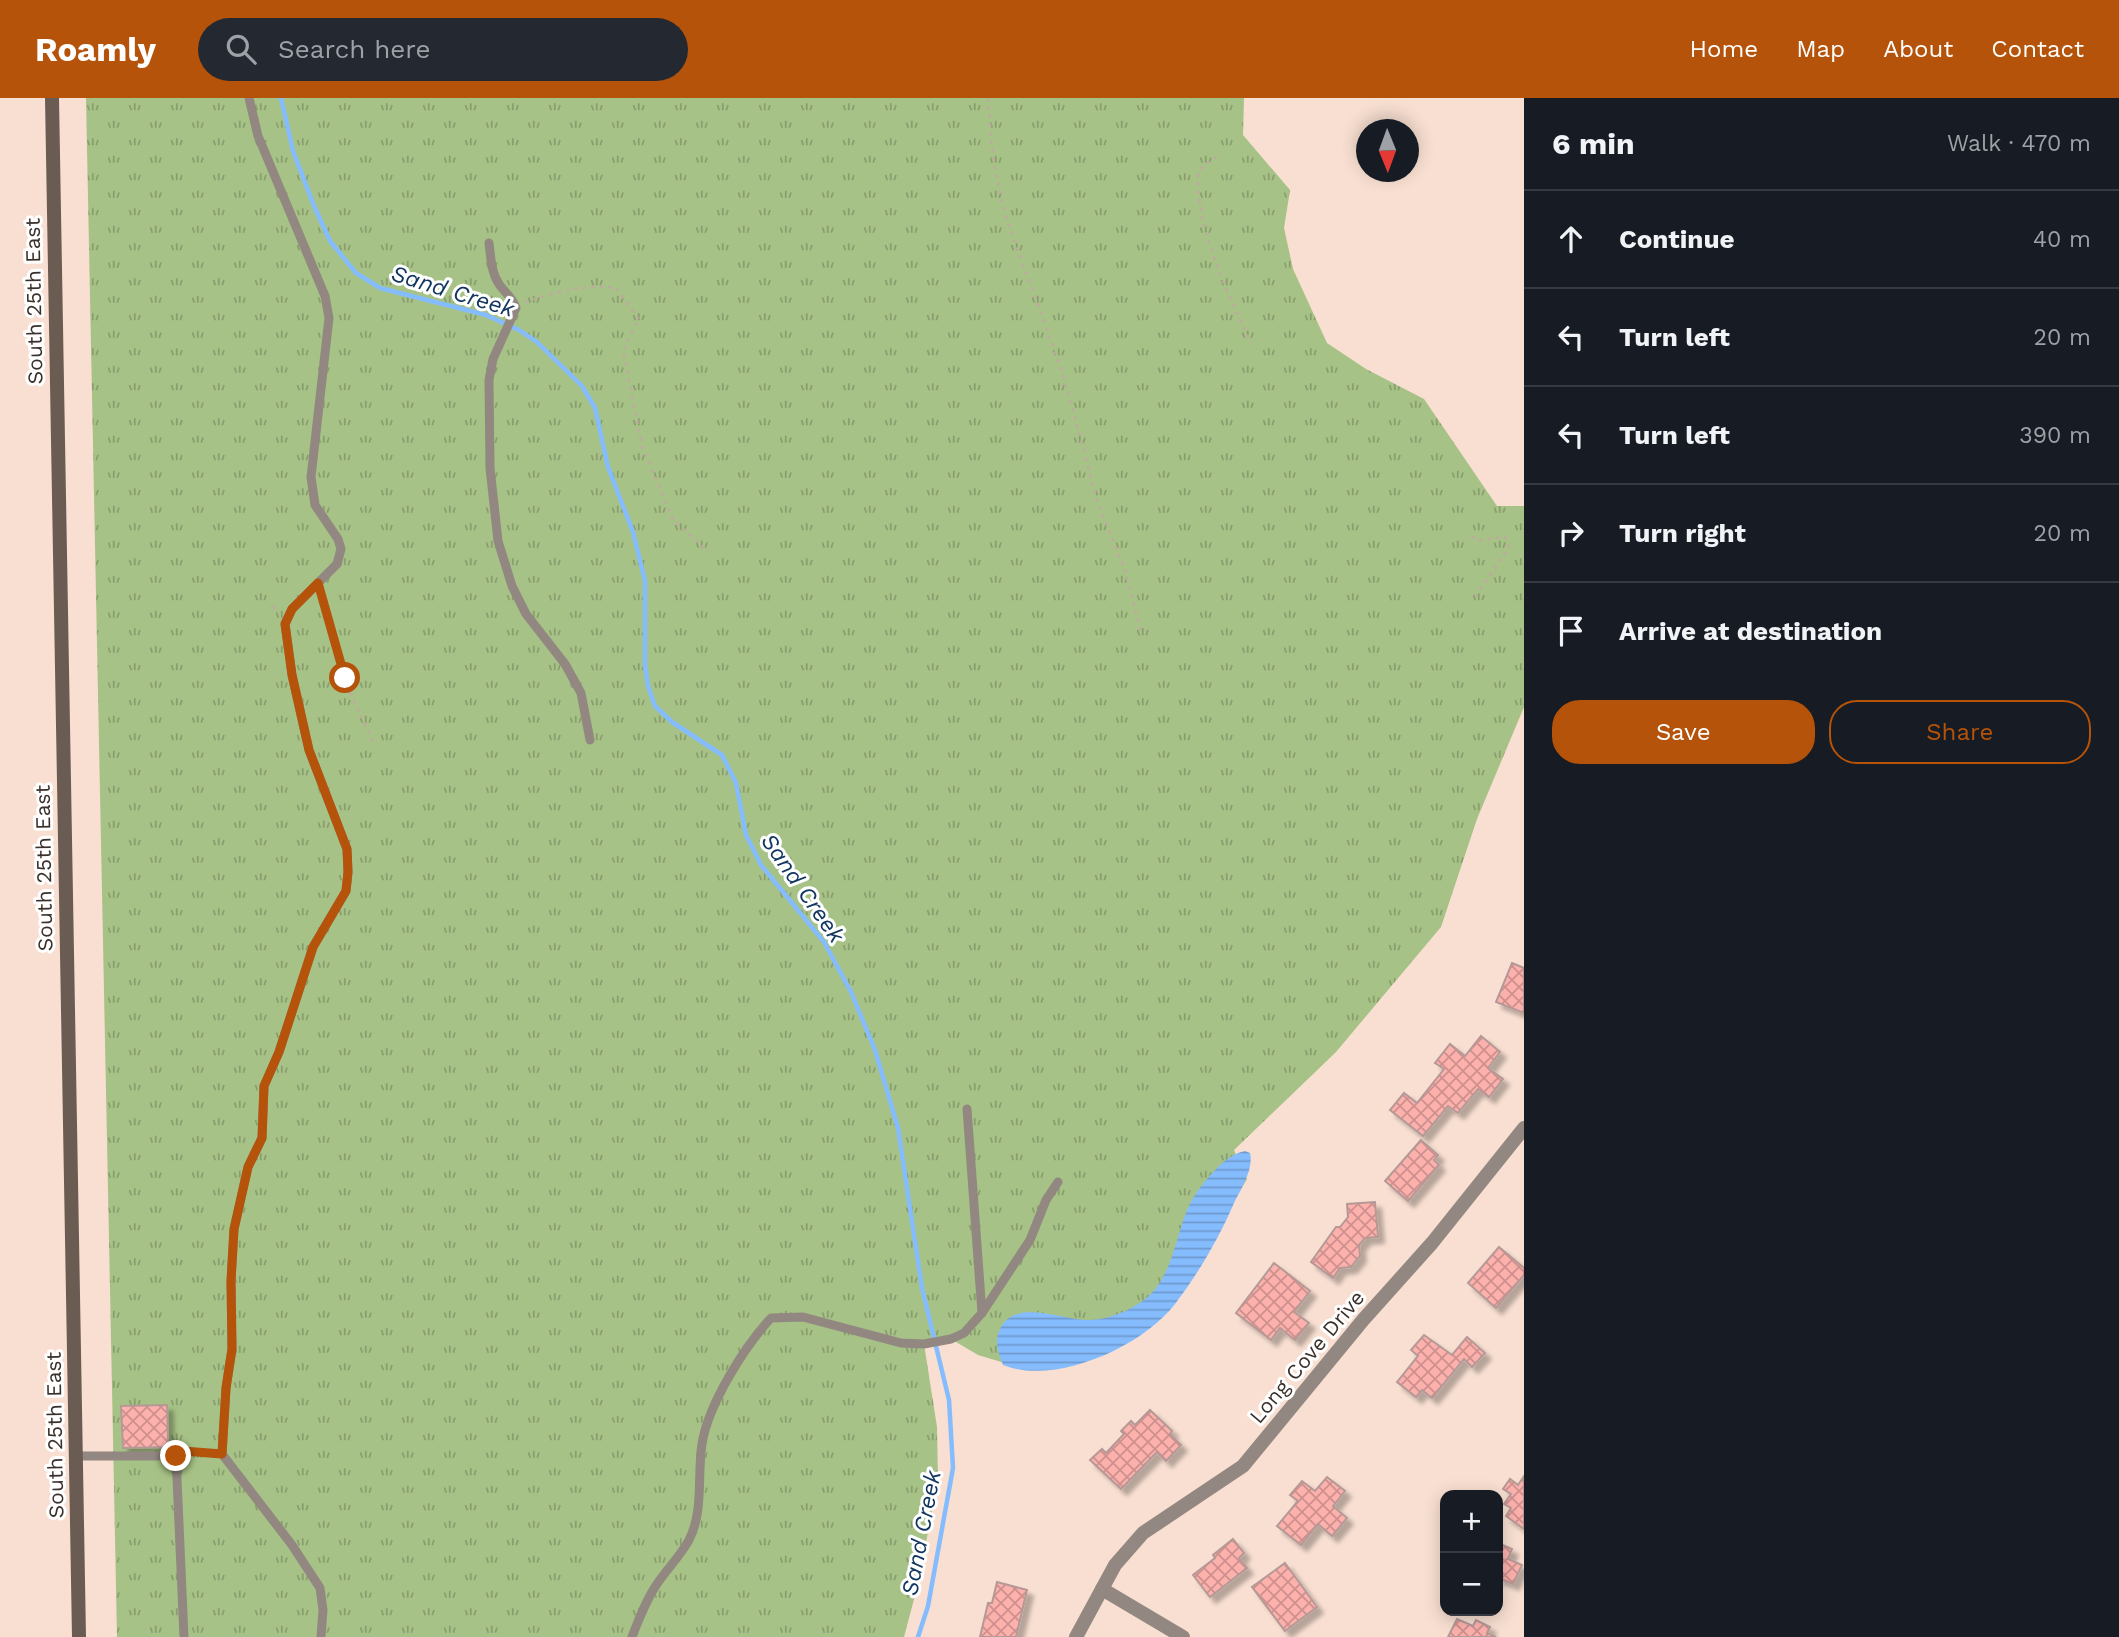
<!DOCTYPE html>
<html lang="en">
<head>
<meta charset="utf-8">
<style>
  body { margin:0; font-family:"Work Sans",sans-serif; background:#242831; color:#f1f3f6 }
  .controls { position:absolute; right:21px; bottom:21px; display:grid; overflow:hidden; border-radius:14px; box-shadow:0 4px 18px #0003 }
  .controls button { width:63px; height:63px; display:grid; place-items:center; padding:0; border:0; border-bottom:2px solid #363941; background:#171b24; color:#f1f3f6; font:35px sans-serif }
  .compass { position:absolute; left:1356px; top:21px; width:63px; height:63px; border-radius:50%; background:#171b24; box-shadow:0 4px 18px #0003; rotate:179deg }
  .stop { position:absolute; width:21px; height:21px; margin:-16px; border:5px solid #b45309; border-radius:50%; background:#fff }
  .stop.end { background:#b45309; border-color:#fff; box-shadow:0 2px 7px #0008 }
  .list { margin:0; padding:0; list-style:none }
  h2 { display:flex; justify-content:space-between; align-items:center; height:91px; margin:0; padding:0 28px; font-size:30px }
  h2 small { font-size:23px; font-weight:400; color:#9ea1a6 }
  .list li { display:grid; grid-template-columns:46px 1fr auto; gap:21px; align-items:center; box-sizing:border-box; height:98px; padding:0 28px; border-top:2px solid #363941 }
  .list b { display:block; font-size:26px; white-space:nowrap }
  .list em { font-size:23px; font-style:normal; color:#9ea1a6 }
  .actions { display:flex; gap:14px; padding:21px 28px }
  .actions a { flex:1; padding:16px 0; border:2px solid #b45309; border-radius:28px; text-align:center; font-size:24px; color:#b45309 }
  .actions .main { background:#b45309; color:#fff }
  .icon { flex:none; width:38px; height:38px; fill:none; stroke:currentColor; stroke-width:2; stroke-linecap:round; stroke-linejoin:round }
  .map { position:relative; flex:none; width:1524px; height:1539px; overflow:hidden }
  header { display:flex; align-items:center; gap:42px; box-sizing:border-box; height:98px; padding:0 35px; background:#b45309; color:#fff }
  header strong { font-size:33px }
  nav { display:flex; gap:38px; margin-inline-start:auto; font-size:24px }
  .search { width:490px; height:63px; background:#242831; display:flex; align-items:center; gap:18px; box-sizing:border-box; padding:0 24px; border-radius:38px; color:#9ea1a6; font-size:26px }
  main { display:flex }
  aside { flex:1; background:#171b24 }
  .map>svg:first-child { display:block }
  .grass { fill:url(#grass-tufts) }
  .water { fill:url(#water-rules) }
  .lines { fill:none; stroke-linecap:round; stroke-linejoin:round }
  .stream { stroke:#85bcfe; stroke-width:4.5 }
  .building { fill:url(#building-cross-hatch); stroke:#b59997; stroke-width:2; filter:url(#shadow) }
  .path { stroke:#bfaa9f; stroke-width:2.5; stroke-dasharray:3.5 5; stroke-linecap:butt }
  .lane { stroke:#928881; stroke-width:9 }
  .street { stroke:#928881; stroke-width:14 }
  .secondary { stroke:#6a5c53; stroke-width:14 }
  .route { stroke:#b45309; stroke-width:9 }
  .labels { text-anchor:middle; stroke-width:6; stroke-linejoin:round; paint-order:stroke }
  .street-label { font-size:21px; fill:#3a302b; stroke:#fff }
  .water-label { font-size:23px; font-style:italic; fill:#113660; stroke:#fff }
</style>
</head>
<body>
<header>
<strong>Roamly</strong>
<div class="search"><svg class="icon" aria-label="search" viewBox="0 0 24 24"><circle cx="10" cy="10" r="6"/><path d="M15 15l6 6"/></svg>Search here</div>
<nav><a>Home</a><a>Map</a><a>About</a><a>Contact</a></nav>
</header>
<main>
<div class="map">
<svg width="1524" height="1539" viewBox="0 0 1524 1539">
  <defs>
    <pattern id="grass-tufts" width="24" height="20" patternUnits="userSpaceOnUse" patternTransform="scale(1.75)"><rect width="24" height="20" fill="#a7c286"/><path d="M3 7l-1-3M5 7V3M7 7l1-3M15 17l-1-3M17 17v-4M19 17l1-3" fill="none" stroke="#899e6e"/></pattern>
    <pattern id="water-rules" width="6" height="5" patternUnits="userSpaceOnUse" patternTransform="scale(1.75)"><rect width="6" height="5" fill="#85bcfe"/><path d="M0 2.5h6" fill="none" stroke="#6e99ce"/></pattern>
    <pattern id="building-cross-hatch" width="8" height="8" patternUnits="userSpaceOnUse" patternTransform="scale(1.75)"><rect width="8" height="8" fill="#fdb1ad"/><path d="M0 0l8 8M0 8l8-8" fill="none" stroke="#ce908d"/></pattern>
    <filter id="shadow"><feDropShadow dx="6" dy="6" stdDeviation="2" flood-color="#0004"/></filter>
  </defs>
  <rect width="100%" height="100%" fill="#f8dfd1"/>
  <polygon class="grass" points="86,0 1244,0 1243,37 1290,92 1284,130 1293,171 1327,245 1366,271 1424,301 1497,408 1524,408 1524,609 1477,721 1441,829 1336,954 1234,1052 1247,1081 1183,1190 1021,1270 978,1257 951,1241 924,1246 937,1329 938,1382 918,1486 904,1539 117,1539"/>
  <path class="water" d="M1245 1053 1250 1055C1254 1071 1241 1091 1234 1105 1219 1140 1198 1176 1175 1206 1142 1249 1055 1288 1003 1267 998 1254 994 1244 1000 1231 1015 1199 1063 1223 1089 1222 1107 1222 1129 1213 1144 1202 1171 1182 1175 1142 1187 1112 1194 1096 1206 1081 1218 1069 1225 1062 1235 1055 1245 1053Z"/>
  <g class="lines">
    <polyline class="stream" points="281,0 293,53 314,108 330,143 356,175 380,190 486,217 519,232 537,244 582,288 595,310 608,369 633,434 645,483 645,567 648,588 655,608 672,624 722,657 736,685 746,737 761,767 824,844 851,894 875,952 898,1030 922,1190 949,1302 953,1370 928,1508 918,1539"/>
  </g>
  <g class="building">
    <polygon points="1512,865 1524,870 1524,915 1496,904"/>
    <polygon points="1481,938 1500,954 1488,970 1503,981 1489,999 1478,991 1458,1015 1448,1008 1423,1038 1390,1012 1404,995 1417,1005 1444,971 1435,965 1450,946 1465,958"/>
    <polygon points="1421,1042 1438,1057 1434,1062 1439,1067 1408,1103 1385,1083"/>
    <polygon points="1375,1104 1378,1139 1365,1140 1359,1147 1360,1158 1351,1169 1340,1170 1333,1180 1311,1164 1336,1129 1340,1129 1348,1119 1347,1106"/>
    <polygon points="1499,1149 1524,1170 1524,1177 1496,1210 1468,1185"/>
    <polygon points="1274,1165 1310,1193 1294,1214 1309,1225 1295,1242 1280,1230 1271,1242 1236,1215"/>
    <polygon points="1424,1237 1452,1257 1467,1239 1485,1255 1472,1269 1464,1261 1432,1300 1422,1292 1416,1299 1397,1284 1418,1258 1411,1252"/>
    <polygon points="167,1307 168,1349 123,1350 121,1308"/>
    <polygon points="1150,1312 1172,1333 1170,1336 1181,1347 1166,1363 1157,1354 1121,1391 1090,1362 1102,1351 1106,1355 1124,1336 1121,1333 1131,1323 1135,1327"/>
    <polygon points="1524,1378 1524,1431 1506,1418 1511,1410 1504,1406 1511,1396 1503,1391 1510,1381 1518,1387"/>
    <polygon points="1327,1379 1345,1393 1333,1408 1347,1420 1332,1438 1318,1426 1301,1447 1277,1428 1298,1403 1290,1397 1302,1383 1315,1393"/>
    <polygon points="1233,1441 1244,1455 1239,1460 1247,1470 1210,1499 1193,1477 1215,1460 1213,1457"/>
    <polygon points="1498,1445 1512,1451 1508,1461 1522,1467 1513,1486 1499,1480 1498,1482"/>
    <polygon points="1285,1465 1317,1509 1285,1533 1252,1489"/>
    <polygon points="997,1484 1027,1492 1016,1539 980,1539 988,1505 992,1505"/>
    <polygon points="1457,1521 1473,1528 1476,1522 1490,1529 1487,1535 1496,1539 1448,1539"/>
  </g>
  <g class="lines">
    <g class="path">
      <polyline points="988,0 993,61 1004,114 1063,276 1098,405 1125,472 1142,538"/>
      <path d="M1217 59C1211 63 1203 67 1200 72 1195 80 1198 90 1199 99 1206 151 1229 198 1251 245"/>
      <path d="M525 204C556 194 584 186 616 190L639 222 625 246 624 258 642 348 673 422 709 454"/>
      <polyline points="1471,439 1479,442 1505,439 1509,449 1473,502"/>
      <polyline points="320,497 344,580 375,649"/>
      <polyline points="273,508 277,515"/>
      <polyline points="185,1353 209,1354"/>
    </g>
    <g class="lane">
      <polyline points="249,0 258,38 325,198 329,220 311,379 315,407 338,441 341,451 337,466 292,511 285,526 292,577 309,652 347,751 348,774 346,793 313,849 279,954 264,988 262,1040 248,1069 234,1131 231,1183 232,1251 226,1290 222,1356 292,1447 320,1490 323,1512 321,1539"/>
      <path d="M489 145C491 160 491 174 499 186 505 195 513 200 516 210L493 261 489 282 490 370 498 443 512 488 526 516 565 566 581 595 590 642"/>
      <polyline points="967,1011 982,1215"/>
      <polyline points="76,1358 176,1358 184,1539"/>
      <path d="M632 1539C639 1521 646 1502 657 1486 667 1471 681 1457 689 1442 704 1413 697 1377 702 1346 708 1307 744 1249 771 1220L803 1219 901 1245 924 1246 951 1241 964 1235 982 1215 1030 1142 1046 1102 1058 1084"/>
    </g>
    <g class="street">
      <polyline points="1102,1491 1183,1539"/>
      <polyline points="1076,1539 1115,1467 1143,1435 1243,1368 1363,1222 1432,1145 1524,1030"/>
    </g>
    <polyline class="secondary" points="52,0 79,1539"/>
  </g>
  <g class="lines">
    <polyline class="route" points="176,1358 183,1353 222,1356 226,1290 232,1251 231,1183 234,1131 248,1069 262,1040 264,988 279,954 313,849 346,793 348,774 347,751 309,652 292,577 285,526 292,511 318,485 345,580"/>
  </g>
  <g class="labels">
    <g class="street-label">
      <text transform="translate(34 203) rotate(-91)" y="7">South 25th East</text>
      <text transform="translate(44 770) rotate(-91)" y="7">South 25th East</text>
      <text transform="translate(1307 1259) rotate(-50)" y="7">Long Cove Drive</text>
      <text transform="translate(55 1337) rotate(-91)" y="7">South 25th East</text>
    </g>
    <g class="water-label">
      <text transform="translate(453 193) rotate(17)" y="8">Sand Creek</text>
      <text transform="translate(803 790) rotate(55)" y="8">Sand Creek</text>
      <text transform="translate(921 1435) rotate(-79)" y="8">Sand Creek</text>
    </g>
  </g>
</svg>
<div class="controls">
<button>+</button>
<button>−</button>
</div>
<svg class="compass" viewBox="-18 -18 36 36"><path d="M0-13l5 13h-10z" fill="#e53935"/><path d="M0 13l5-13h-10z" fill="#9ea1a6"/></svg>
<div class="stop" style="left:345px;top:580px"></div>
<div class="stop end" style="left:176px;top:1358px"></div>
</div>
<aside>
<h2>6 min<small>Walk · 470 m</small></h2>
<ul class="list">
<li><svg class="icon" aria-label="ahead" viewBox="0 0 24 24"><path d="M12 20V5M6 11l6-6 6 6"/></svg><div><b>Continue</b></div><em>40 m</em></li>
<li><svg class="icon" aria-label="left" viewBox="0 0 24 24"><path d="M17 20v-9H6M10 6l-5 5 5 5"/></svg><div><b>Turn left</b></div><em>20 m</em></li>
<li><svg class="icon" aria-label="left" viewBox="0 0 24 24"><path d="M17 20v-9H6M10 6l-5 5 5 5"/></svg><div><b>Turn left</b></div><em>390 m</em></li>
<li><svg class="icon" aria-label="right" viewBox="0 0 24 24"><path d="M7 20v-9h11M14 6l5 5-5 5"/></svg><div><b>Turn right</b></div><em>20 m</em></li>
<li><svg class="icon" aria-label="arrive" viewBox="0 0 24 24"><path d="M6 21V4h12l-3 4 3 4H6"/></svg><div><b>Arrive at destination</b></div></li>
</ul>
<div class="actions"><a class="main">Save</a><a>Share</a></div>
</aside>
</main>
</body>
</html>
